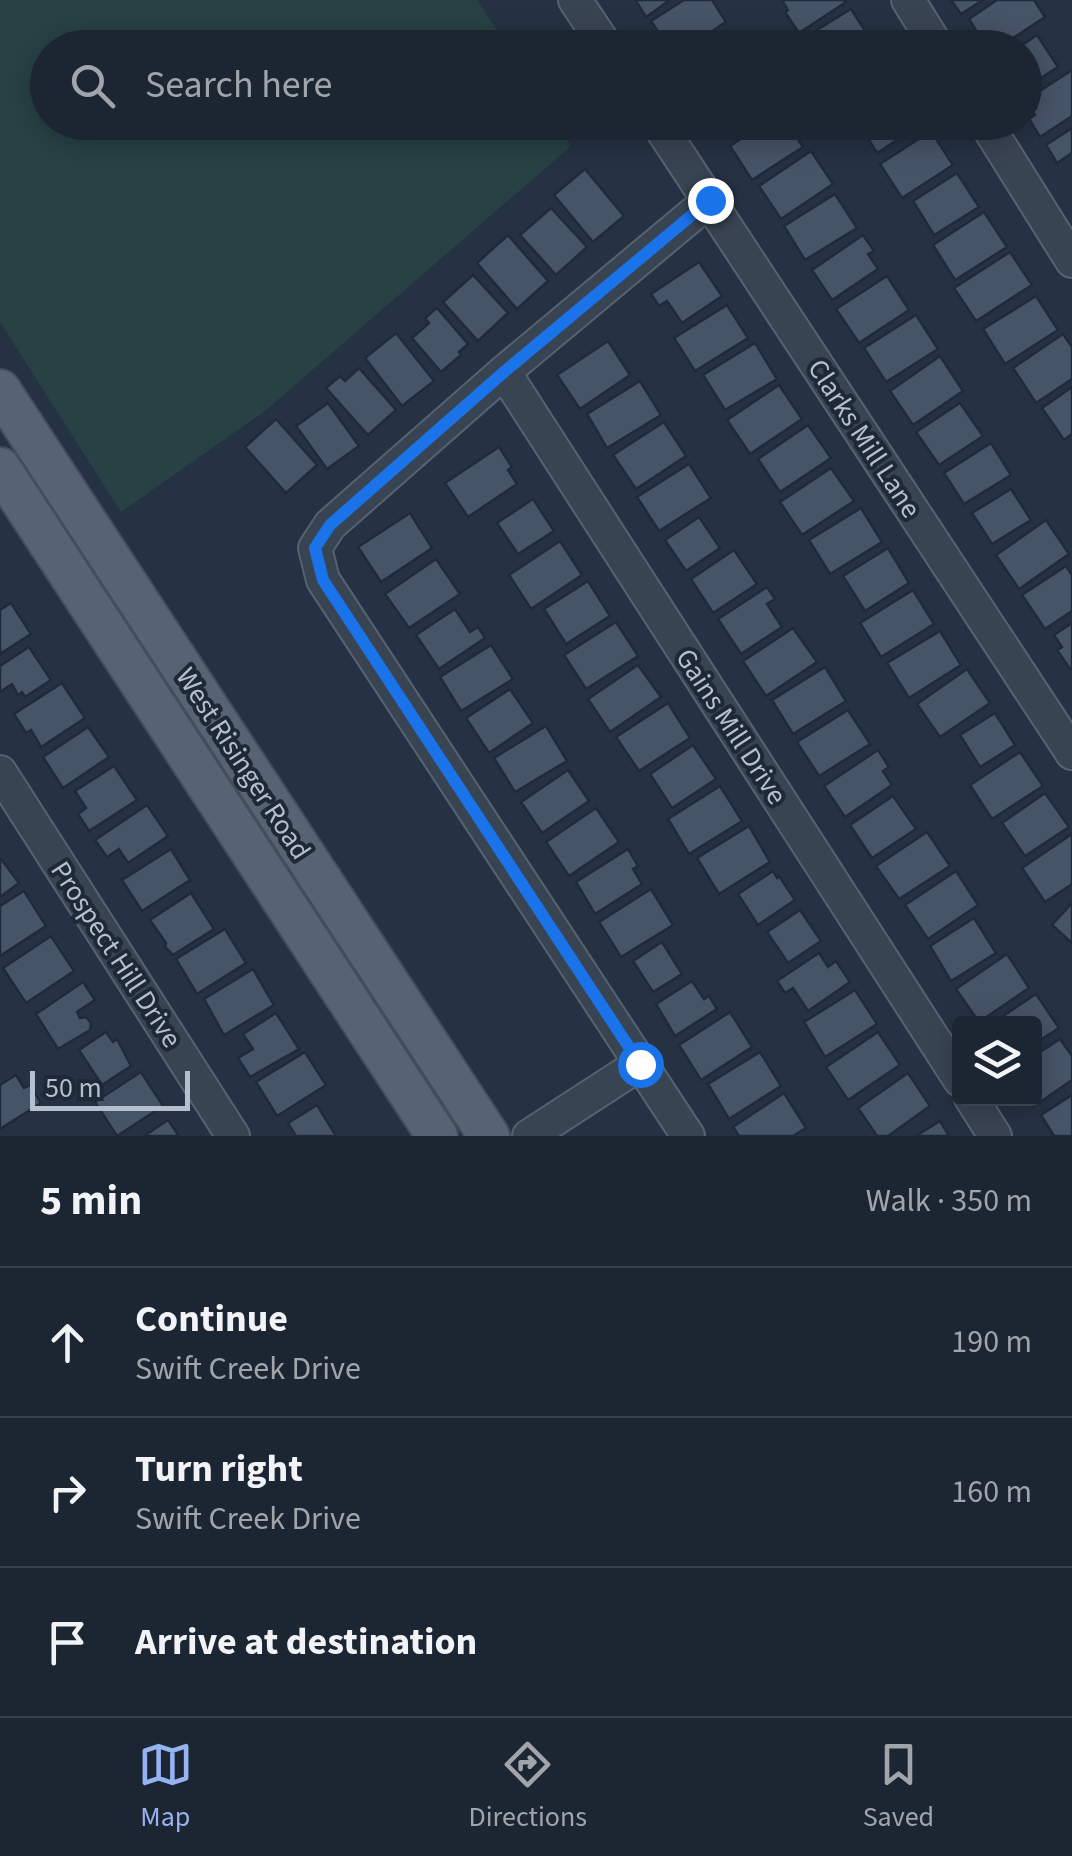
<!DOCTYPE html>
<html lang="en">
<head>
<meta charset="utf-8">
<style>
  body { margin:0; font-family:"Source Sans 3",sans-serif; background:#29323e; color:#f1f3f6 }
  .controls { position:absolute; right:30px; bottom:30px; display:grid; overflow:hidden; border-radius:10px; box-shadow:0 5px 25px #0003 }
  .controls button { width:90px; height:90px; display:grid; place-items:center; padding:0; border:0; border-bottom:2px solid #3a434d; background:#1c2632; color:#f1f3f6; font:50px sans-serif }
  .scale { position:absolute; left:30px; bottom:25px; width:160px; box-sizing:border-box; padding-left:10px; border:5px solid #b6bfcd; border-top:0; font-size:28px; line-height:35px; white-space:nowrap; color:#b6bfcd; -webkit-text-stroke:8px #1e2938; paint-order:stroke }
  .stop { position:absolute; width:30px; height:30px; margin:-22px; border:8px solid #1a73e8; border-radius:50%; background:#fff }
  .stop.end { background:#1a73e8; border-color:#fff; box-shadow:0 2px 10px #0008 }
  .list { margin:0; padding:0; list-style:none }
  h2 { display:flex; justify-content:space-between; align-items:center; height:130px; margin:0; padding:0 40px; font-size:42px }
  h2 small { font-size:32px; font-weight:400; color:#a0a5ac }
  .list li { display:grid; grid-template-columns:65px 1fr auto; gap:30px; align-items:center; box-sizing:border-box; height:150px; padding:0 40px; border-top:2px solid #3a434d }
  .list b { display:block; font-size:38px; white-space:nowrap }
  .list p { margin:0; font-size:32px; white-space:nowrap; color:#a0a5ac }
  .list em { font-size:32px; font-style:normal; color:#a0a5ac }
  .icon { flex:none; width:55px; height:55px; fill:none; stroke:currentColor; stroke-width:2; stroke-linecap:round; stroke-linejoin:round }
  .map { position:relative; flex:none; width:1072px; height:1136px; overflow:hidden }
  .search { position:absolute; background:#1c2632; box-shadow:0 5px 25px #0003; left:30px; right:30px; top:30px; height:110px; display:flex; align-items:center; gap:25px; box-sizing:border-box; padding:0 35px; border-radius:55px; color:#a0a5ac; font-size:38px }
  .sheet { height:580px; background:#1c2632 }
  nav { display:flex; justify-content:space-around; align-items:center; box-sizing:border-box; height:140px; border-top:2px solid #3a434d; background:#1c2632; font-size:28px; color:#a0a5ac }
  nav a { display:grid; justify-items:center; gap:5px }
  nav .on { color:#95b2f1 }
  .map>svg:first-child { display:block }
  .green { fill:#274144 }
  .building { fill:#465467; stroke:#202b3a; stroke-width:2.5 }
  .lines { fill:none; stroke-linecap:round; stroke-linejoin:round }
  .minor-casing { stroke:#576270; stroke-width:36 }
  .major-casing { stroke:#434d5c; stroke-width:44 }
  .minor { stroke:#394453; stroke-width:32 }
  .major { stroke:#576373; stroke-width:40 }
  .route { stroke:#1a73e8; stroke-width:12 }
  .labels { text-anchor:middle; stroke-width:8; stroke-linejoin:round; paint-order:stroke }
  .street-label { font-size:28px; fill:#b6bfcd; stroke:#1e2938 }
</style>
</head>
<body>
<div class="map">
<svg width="1072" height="1136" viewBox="0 0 1072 1136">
  <rect width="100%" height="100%" fill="#253243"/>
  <polygon class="green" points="0,0 477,0 508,47 48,48 48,122 556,122 571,146 265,411 121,512 0,322"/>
  <g class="building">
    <polygon points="637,0 670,0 646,17 636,1"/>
    <polygon points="684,0 712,0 726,22 686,48 669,48 651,21"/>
    <polygon points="782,0 844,0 846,2 799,33 785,12 788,10"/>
    <polygon points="951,0 983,0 961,14"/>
    <polygon points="997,0 1034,0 1045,17 998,48 983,48 975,38 979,35 969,19"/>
    <polygon points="851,9 873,43 866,48 803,48 799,41"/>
    <polygon points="727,30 739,48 702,48"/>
    <polygon points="1037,35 1058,67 1024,89 1024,48 1018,48"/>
    <polygon points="1072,70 1072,116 1040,137 1029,119 1035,115 1032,110 1036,108 1029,98"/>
    <polygon points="716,122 750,122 726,138"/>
    <polygon points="766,122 787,122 803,147 752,180 730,146"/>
    <polygon points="858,122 903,122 909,132 877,153"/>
    <polygon points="1072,128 1072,153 1057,163 1046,145"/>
    <polygon points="931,131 953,165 902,198 880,164"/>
    <polygon points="811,151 833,184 781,219 759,186"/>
    <polygon points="585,169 624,216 593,242 554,195"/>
    <polygon points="957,173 979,207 934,235 913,201"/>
    <polygon points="835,194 857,228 805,260 784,226"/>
    <polygon points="551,208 587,247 556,275 520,235"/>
    <polygon points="984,212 1007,247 955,280 933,245"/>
    <polygon points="508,235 548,281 517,309 477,263"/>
    <polygon points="863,235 874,251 868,254 878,269 832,300 812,270"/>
    <polygon points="1010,252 1032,285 976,321 954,288"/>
    <polygon points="699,262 722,296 682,323 667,301 659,306 651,294"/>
    <polygon points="473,275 508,313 478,341 443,302"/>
    <polygon points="887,276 909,310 859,343 836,309"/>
    <polygon points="1036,296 1058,330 1005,364 983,329"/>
    <polygon points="727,305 748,338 695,371 674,338"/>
    <polygon points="437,308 468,344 459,352 461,355 441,372 412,338 429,323 425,318"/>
    <polygon points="916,315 938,349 886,382 864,348"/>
    <polygon points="396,333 434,381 402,406 365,358"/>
    <polygon points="1063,334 1072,347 1072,379 1036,403 1013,368"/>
    <polygon points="608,341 630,375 580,409 557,375"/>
    <polygon points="755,343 777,379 725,410 703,375"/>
    <polygon points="940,356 963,391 913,425 890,391"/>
    <polygon points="359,368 396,410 368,435 326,388 340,376 345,381"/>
    <polygon points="640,381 661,415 607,448 587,414"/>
    <polygon points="779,385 802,419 750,454 727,420"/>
    <polygon points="1072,387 1072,434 1064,440 1042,408"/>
    <polygon points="328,403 359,446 327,469 296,426"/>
    <polygon points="960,403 983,436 939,465 916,432"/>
    <polygon points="276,419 317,465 286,493 245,447"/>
    <polygon points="664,422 686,456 636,489 613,455"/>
    <polygon points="808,425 831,458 780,492 758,459"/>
    <polygon points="991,443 1011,475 964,504 944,473"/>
    <polygon points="499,447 512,467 508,470 517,484 468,517 445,483"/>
    <polygon points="689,464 711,498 659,531 637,497"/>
    <polygon points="831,468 854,501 802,535 780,502"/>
    <polygon points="1011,489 1031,520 992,544 972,513"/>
    <polygon points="533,499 554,531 518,554 497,523"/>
    <polygon points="861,508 882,542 830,574 809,540"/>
    <polygon points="410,513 432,548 381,582 358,547"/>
    <polygon points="699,517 720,548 686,571 665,540"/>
    <polygon points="1046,520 1069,554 1019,589 996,555"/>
    <polygon points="560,541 582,575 531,609 509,575"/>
    <polygon points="888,548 909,583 865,611 843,576"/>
    <polygon points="734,550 757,584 713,613 691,579"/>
    <polygon points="436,559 460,594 409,628 385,594"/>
    <polygon points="1066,566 1072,575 1072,611 1045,629 1022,595"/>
    <polygon points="588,581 610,616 566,644 544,609"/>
    <polygon points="767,587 775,599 767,604 782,627 741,654 718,619"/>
    <polygon points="913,590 934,624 881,657 860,623"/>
    <polygon points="11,603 31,634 0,654 0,610"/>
    <polygon points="455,609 470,632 478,627 485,638 439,669 416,635"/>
    <polygon points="616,622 638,656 586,689 564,655"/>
    <polygon points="1072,623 1072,668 1070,669 1057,650 1062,647 1054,635"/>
    <polygon points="793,628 817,662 766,696 743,661"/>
    <polygon points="940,631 961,665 909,698 887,663"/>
    <polygon points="491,645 513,679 461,711 440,677"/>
    <polygon points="29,647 51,680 25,697 22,692 18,695 12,684 0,692 0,666"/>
    <polygon points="638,665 661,697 610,732 588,699"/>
    <polygon points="825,667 846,701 793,734 772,700"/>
    <polygon points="967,669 990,703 940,737 917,704"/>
    <polygon points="62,683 85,718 41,747 31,730 26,733 14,714"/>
    <polygon points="510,689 533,723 489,753 466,718"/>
    <polygon points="668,703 690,738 639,771 616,737"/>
    <polygon points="848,710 870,744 819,776 797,742"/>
    <polygon points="995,713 1015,745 980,767 960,735"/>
    <polygon points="546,726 567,761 515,792 494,758"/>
    <polygon points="88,727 109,757 63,788 43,757"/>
    <polygon points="693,745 716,779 672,808 650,774"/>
    <polygon points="878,750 889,767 883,771 892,785 845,817 824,786"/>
    <polygon points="1020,752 1043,786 992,819 970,785"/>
    <polygon points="114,766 137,800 89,831 78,814 86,808 75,791"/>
    <polygon points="568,770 589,801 542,833 521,802"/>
    <polygon points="720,786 742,821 689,854 668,819"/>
    <polygon points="1045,793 1069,827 1025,856 1002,823"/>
    <polygon points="893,796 916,829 872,858 850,825"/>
    <polygon points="147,805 168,836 128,863 119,849 107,857 95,840"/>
    <polygon points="596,808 619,842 569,876 546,842"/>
    <polygon points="749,826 770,862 719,894 697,858"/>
    <polygon points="927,832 950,866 899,899 876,866"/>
    <polygon points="1072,834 1072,884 1045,902 1022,868"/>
    <polygon points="171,849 190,880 142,911 122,880"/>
    <polygon points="628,849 638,866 633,869 642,884 595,914 576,882"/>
    <polygon points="1,859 19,883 0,897 0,860"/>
    <polygon points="773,871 777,878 779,876 795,900 758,925 738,894"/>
    <polygon points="956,871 978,905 928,939 905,905"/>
    <polygon points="651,889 673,925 621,957 599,922"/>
    <polygon points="24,891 46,926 0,956 0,906"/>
    <polygon points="191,893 214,929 173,955 165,947 166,943 150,920"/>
    <polygon points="1072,903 1072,943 1052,925"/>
    <polygon points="800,910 821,941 788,963 767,932"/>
    <polygon points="974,918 996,953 951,981 930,946"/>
    <polygon points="225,929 246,963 197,994 176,959"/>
    <polygon points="51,936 74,971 26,1003 3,968"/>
    <polygon points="662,942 682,974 653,992 633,961"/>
    <polygon points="819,953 828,967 836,961 850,982 808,1011 793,988 785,993 777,981"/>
    <polygon points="1007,954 1029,988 979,1022 956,989"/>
    <polygon points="253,969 274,1005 224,1035 204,999"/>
    <polygon points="692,981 704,999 709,996 717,1009 675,1036 656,1004"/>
    <polygon points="83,982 95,1000 77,1012 80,1018 86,1017 91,1023 90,1030 58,1049 36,1014"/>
    <polygon points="855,990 877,1024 825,1057 804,1022"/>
    <polygon points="1036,994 1059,1028 1034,1044 1034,1024 991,1024"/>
    <polygon points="730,1012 752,1047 701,1080 679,1045"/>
    <polygon points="276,1013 299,1049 250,1077 238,1058 253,1049 243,1034"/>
    <polygon points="106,1032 113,1042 117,1039 131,1066 102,1085 79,1050"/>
    <polygon points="878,1032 900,1065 848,1100 826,1067"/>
    <polygon points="1060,1039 1072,1056 1072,1080 1033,1107 1027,1098 1034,1098 1034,1056"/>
    <polygon points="305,1052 326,1085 277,1116 256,1082"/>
    <polygon points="760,1052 781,1086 729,1119 708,1084"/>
    <polygon points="141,1072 163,1106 117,1136 95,1102"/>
    <polygon points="908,1073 930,1106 888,1136 877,1136 858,1108"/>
    <polygon points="16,1075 24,1088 30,1085 41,1103 0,1129 0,1085"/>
    <polygon points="784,1093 806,1128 793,1136 739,1136 733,1127"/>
    <polygon points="1072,1095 1072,1136 1054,1136 1041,1115"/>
    <polygon points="317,1105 336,1136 296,1136 288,1123"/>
    <polygon points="168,1120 179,1136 144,1136"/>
    <polygon points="940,1121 949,1136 916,1136"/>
  </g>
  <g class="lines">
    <g class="minor-casing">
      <g id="minor">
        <polyline points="575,0 607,48"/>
        <polyline points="908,0 938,48"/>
        <polyline points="657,122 1072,753"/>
        <polyline points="985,122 1072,261"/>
        <polyline points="504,372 960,1080"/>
        <polyline points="0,772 233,1136"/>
        <polyline points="971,1098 995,1136"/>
        <polyline points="529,1136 640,1064"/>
        <polyline points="688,1136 323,580 315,548 330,525 504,372 710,200"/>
      </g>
    </g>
    <g class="major-casing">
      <g id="major">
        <polyline points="0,390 489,1136"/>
        <polyline points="0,468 437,1136"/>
      </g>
    </g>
    <use href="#minor" class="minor"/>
    <use href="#major" class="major"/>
  </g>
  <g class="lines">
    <polyline class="route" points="640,1064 323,580 315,548 330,525 504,372 710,200"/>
  </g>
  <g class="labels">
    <g class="street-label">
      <text transform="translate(865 438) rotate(57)" y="10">Clarks Mill Lane</text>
      <text transform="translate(732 726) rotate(57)" y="10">Gains Mill Drive</text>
      <text transform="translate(244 763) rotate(57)" y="10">West Risinger Road</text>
      <text transform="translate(117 954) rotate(57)" y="10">Prospect Hill Drive</text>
    </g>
  </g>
</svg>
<div class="controls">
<button><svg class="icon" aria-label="layers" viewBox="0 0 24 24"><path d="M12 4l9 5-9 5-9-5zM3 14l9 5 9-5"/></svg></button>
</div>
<div class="scale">50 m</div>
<div class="stop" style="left:640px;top:1064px"></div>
<div class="stop end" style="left:710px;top:200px"></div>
<div class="search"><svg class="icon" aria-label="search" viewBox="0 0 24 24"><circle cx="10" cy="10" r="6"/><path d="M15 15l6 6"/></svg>Search here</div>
</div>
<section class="sheet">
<h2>5 min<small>Walk · 350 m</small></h2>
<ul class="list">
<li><svg class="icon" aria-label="ahead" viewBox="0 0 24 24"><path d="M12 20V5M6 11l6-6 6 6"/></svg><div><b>Continue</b><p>Swift Creek Drive</p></div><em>190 m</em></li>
<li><svg class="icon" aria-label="right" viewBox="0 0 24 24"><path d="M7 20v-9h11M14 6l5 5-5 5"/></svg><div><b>Turn right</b><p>Swift Creek Drive</p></div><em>160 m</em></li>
<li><svg class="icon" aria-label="arrive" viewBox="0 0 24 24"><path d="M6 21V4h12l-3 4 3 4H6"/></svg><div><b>Arrive at destination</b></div></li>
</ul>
</section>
<nav>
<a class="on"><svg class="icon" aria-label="map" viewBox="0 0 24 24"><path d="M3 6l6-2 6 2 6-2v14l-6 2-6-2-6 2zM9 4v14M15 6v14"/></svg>Map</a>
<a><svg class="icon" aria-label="directions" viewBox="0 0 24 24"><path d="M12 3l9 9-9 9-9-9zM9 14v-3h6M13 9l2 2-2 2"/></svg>Directions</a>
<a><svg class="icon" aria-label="saved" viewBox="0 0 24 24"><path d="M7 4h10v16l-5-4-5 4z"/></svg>Saved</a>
</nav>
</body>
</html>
